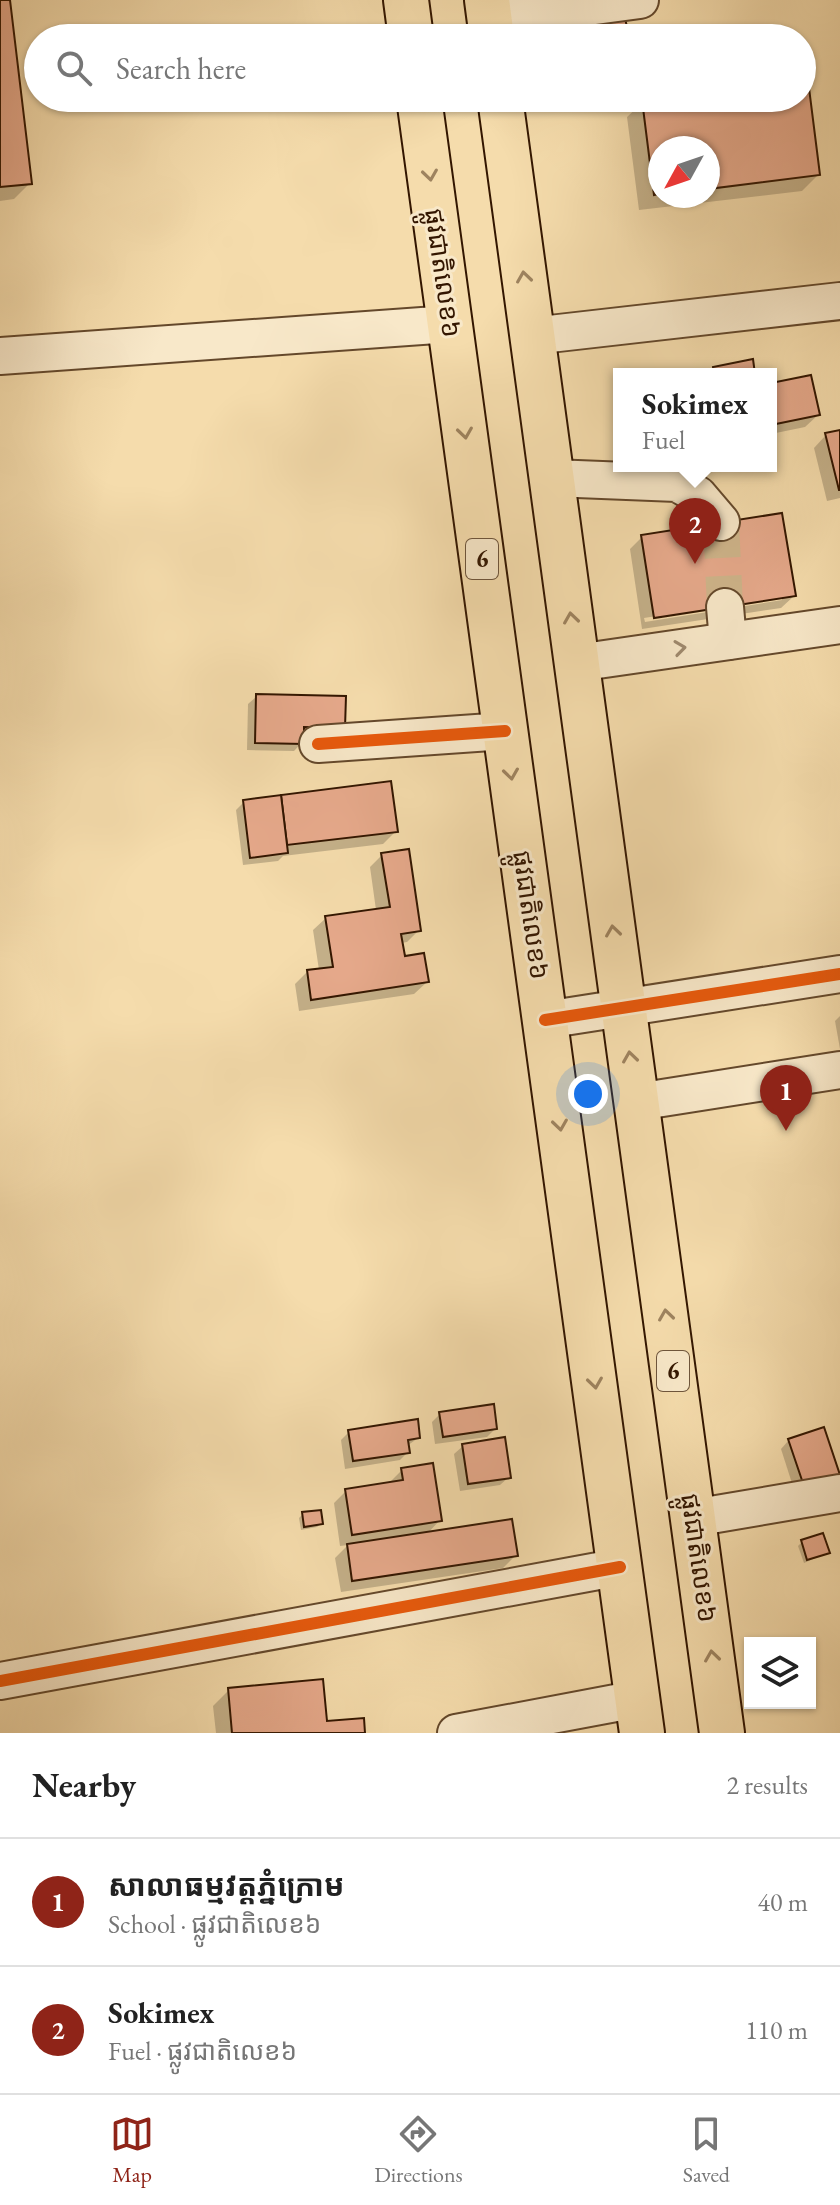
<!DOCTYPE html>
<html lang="en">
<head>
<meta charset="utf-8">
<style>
  body { margin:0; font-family:"EB Garamond","Noto Sans Khmer",serif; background:#f6f6f6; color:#222 }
  .controls { position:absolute; right:24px; bottom:24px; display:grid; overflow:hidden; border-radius:0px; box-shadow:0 2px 6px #0004 }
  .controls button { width:72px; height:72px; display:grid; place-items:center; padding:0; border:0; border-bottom:2px solid #e0e0e0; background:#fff; color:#222; font:40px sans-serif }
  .compass { position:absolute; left:648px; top:136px; width:72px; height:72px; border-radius:50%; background:#fff; box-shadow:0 2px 6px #0004; rotate:230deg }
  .you { position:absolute; left:588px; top:1094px; width:28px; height:28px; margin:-20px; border:6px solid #fff; border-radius:50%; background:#1a73e8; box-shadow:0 0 0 12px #1a73e833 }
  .badge { display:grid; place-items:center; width:52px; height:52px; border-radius:50%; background:#8f2418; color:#fff; font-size:26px; font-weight:700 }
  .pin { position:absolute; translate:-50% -66px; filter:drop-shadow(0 2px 4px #0008) }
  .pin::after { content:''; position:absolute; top:42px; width:28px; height:24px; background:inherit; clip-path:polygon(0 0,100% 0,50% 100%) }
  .popup { position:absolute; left:613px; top:368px; width:164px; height:104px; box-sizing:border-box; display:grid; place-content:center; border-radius:0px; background:#fff; filter:drop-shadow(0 2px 6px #0005); font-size:26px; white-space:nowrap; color:#767676 }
  .popup b { font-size:30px; color:#222 }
  .popup::after { content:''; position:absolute; left:50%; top:100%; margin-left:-16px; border:16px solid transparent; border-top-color:#fff }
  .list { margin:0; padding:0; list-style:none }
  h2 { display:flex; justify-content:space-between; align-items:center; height:104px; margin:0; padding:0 32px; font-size:34px }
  h2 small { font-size:26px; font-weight:400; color:#767676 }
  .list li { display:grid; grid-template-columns:52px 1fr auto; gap:24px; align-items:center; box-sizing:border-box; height:128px; padding:0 32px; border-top:2px solid #e0e0e0 }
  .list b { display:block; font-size:30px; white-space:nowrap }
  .list p { margin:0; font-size:26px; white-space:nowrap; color:#767676 }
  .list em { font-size:26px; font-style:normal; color:#767676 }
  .icon { flex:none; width:44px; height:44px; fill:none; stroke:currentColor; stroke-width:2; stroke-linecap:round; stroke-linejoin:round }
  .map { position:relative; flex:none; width:840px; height:1733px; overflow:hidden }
  .search { position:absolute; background:#fff; box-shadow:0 2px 6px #0004; left:24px; right:24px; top:24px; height:88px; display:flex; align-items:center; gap:20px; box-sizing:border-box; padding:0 28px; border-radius:44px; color:#767676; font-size:30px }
  .sheet { height:360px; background:#fff }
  nav { display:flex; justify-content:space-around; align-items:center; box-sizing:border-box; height:112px; border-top:2px solid #e0e0e0; background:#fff; font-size:22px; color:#767676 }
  nav a { display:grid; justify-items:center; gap:4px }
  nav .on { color:#8f2418 }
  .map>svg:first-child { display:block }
  .shadow { fill:#0003; fill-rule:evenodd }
  .building { fill:#e6a98b; stroke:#331600; stroke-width:2 }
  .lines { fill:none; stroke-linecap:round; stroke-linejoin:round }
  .minor-tunnel { stroke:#ceb48a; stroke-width:36; stroke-dasharray:36 18; stroke-linecap:butt }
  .minor-casing { stroke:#64482b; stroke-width:40 }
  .highway-casing { stroke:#331600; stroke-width:48 }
  .minor { stroke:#f8e8c9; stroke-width:36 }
  .highway { stroke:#f5dcac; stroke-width:44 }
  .cycleway-casing { stroke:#f8e8c9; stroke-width:17 }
  .cycleway { stroke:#e8590c; stroke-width:12 }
  .oneway { stroke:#9e835f }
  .oneway2 { stroke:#9f8a6f }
  .labels { text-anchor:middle; stroke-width:6; stroke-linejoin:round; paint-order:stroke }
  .shield { fill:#f8e8c9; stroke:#6e553c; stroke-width:2 }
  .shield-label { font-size:24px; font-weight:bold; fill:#331600 }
  .street-label { font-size:26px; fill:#331600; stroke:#f8e8c9 }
</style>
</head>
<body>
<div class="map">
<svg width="840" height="1733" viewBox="0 0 840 1733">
  <rect width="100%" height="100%" fill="#f5dcac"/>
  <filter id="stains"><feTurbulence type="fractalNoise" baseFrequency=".0025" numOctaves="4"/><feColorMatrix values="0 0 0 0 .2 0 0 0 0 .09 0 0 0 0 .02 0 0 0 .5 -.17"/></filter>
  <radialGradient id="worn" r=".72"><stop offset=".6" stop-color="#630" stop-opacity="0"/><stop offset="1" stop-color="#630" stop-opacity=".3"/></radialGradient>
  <g class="shadow">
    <polygon points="0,0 8,0 30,183 14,199 0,201"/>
    <polygon points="593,26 628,38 592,38 589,29"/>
    <path d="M802 82 818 175 802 191 639 210 627 117 643 102 649 98H802ZM660 148H708V196H660Z"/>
    <polygon points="771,385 818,415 805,427 771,434"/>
    <polygon points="840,432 840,498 827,501 814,448 826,435"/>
    <path d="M642 537 794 596 781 608 642 629 630 549ZM782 596V600L645 622 644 618Z"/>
    <polygon points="257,696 344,698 294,751 247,750 248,704"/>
    <polygon points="244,802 396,831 383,844 283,856 278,861 243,865 236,810"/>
    <polygon points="382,855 419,930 407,942 401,943 403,958 427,982 414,994 299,1011 295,984 307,972 319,970 313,930 326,918 376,910 370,867"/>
    <polygon points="840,1016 840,1049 835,1021"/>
    <polygon points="440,1414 495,1429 487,1437 435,1444 432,1422"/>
    <polygon points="823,1429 798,1502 781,1449 789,1440"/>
    <polygon points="349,1432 418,1438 407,1446 408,1452 400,1460 345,1469 341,1440"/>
    <polygon points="463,1446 509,1477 500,1485 460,1491 454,1454"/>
    <polygon points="402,1470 440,1520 427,1534 516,1555 503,1568 341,1592 335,1558 348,1545 340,1546 334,1503 346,1491 390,1482"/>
    <polygon points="303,1514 321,1524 317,1527 301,1530 299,1518"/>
    <polygon points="802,1542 827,1553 804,1563 798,1546"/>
    <polygon points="229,1690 325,1723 363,1733 216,1733 213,1706"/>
  </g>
  <g class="building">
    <polygon points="0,0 10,0 32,184 0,187"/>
    <polygon points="624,15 630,38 596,38 592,24"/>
    <polygon points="802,80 808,80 820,175 708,189 708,148 660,148 660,194 654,195 642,100 802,98"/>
    <polygon points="753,359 755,374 714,374 713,367"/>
    <polygon points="811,375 820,415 771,425 771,383"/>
    <polygon points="840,430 840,490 839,490 825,433"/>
    <polygon points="782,513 796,596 654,618 641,535"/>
    <polygon points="256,694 346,696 345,728 304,727 304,744 255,743"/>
    <polygon points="391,781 398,832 287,845 281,795"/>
    <polygon points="281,795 288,853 250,858 243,800"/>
    <polygon points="409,849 421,931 401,934 405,956 424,953 429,982 311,1000 307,970 333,967 325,916 390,907 381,853"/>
    <polygon points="494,1404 497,1429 443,1437 439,1412"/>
    <polygon points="418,1419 420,1438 408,1440 410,1453 353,1461 348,1430"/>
    <polygon points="824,1427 840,1475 840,1484 807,1495 788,1439"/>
    <polygon points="505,1437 511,1478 468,1484 462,1444"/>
    <polygon points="433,1463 442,1521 352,1535 345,1489 403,1480 401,1468"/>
    <polygon points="321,1510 323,1524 304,1527 302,1512"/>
    <polygon points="512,1519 518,1556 352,1581 347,1544"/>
    <polygon points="823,1533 830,1553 807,1560 801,1540"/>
    <polygon points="323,1679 327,1721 364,1718 365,1733 232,1733 228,1688"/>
  </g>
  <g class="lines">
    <polyline class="minor-tunnel" points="721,522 725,607"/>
    <g class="minor-casing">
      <g id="minor">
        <polyline points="489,20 640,0"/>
        <polyline points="532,336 840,301"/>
        <polyline points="0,356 450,324"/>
        <polyline points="552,478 677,483 698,495 721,522"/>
        <polyline points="725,607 728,641"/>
        <polyline points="577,663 840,625"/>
        <polyline points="318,744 505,731"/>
        <polyline points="545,1020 840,974"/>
        <polyline points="637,1102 840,1070"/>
        <polyline points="693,1518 840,1493"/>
        <polyline points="0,1681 620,1567"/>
        <polyline points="456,1733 637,1699"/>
      </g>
    </g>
    <g class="highway-casing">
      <g id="highway">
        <polyline points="406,0 411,38"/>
        <polyline points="487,0 492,38"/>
        <polyline points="419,98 642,1733"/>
        <polyline points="500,98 722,1733"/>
      </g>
    </g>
    <use href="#minor" class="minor"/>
    <use href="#highway" class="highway"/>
    <g class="cycleway-casing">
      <g id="cycleway">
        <polyline points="318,744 505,731"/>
        <polyline points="545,1020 840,974"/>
        <polyline points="0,1681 620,1567"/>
      </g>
    </g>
    <use href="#cycleway" class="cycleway"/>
  </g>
  <defs><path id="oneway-chevron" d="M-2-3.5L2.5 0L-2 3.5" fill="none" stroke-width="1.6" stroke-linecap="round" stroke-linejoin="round" transform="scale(2)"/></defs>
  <g class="oneway">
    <use href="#oneway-chevron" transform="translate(430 175) rotate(82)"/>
    <use href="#oneway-chevron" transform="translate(524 277) rotate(-98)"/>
    <use href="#oneway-chevron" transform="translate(465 433) rotate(82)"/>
    <use href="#oneway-chevron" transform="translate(571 618) rotate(-98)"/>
    <use href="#oneway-chevron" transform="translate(511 774) rotate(82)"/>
    <use href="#oneway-chevron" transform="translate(613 931) rotate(-98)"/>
    <use href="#oneway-chevron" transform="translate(630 1057) rotate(-98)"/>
    <use href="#oneway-chevron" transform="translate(560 1125) rotate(82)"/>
    <use href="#oneway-chevron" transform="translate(666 1315) rotate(-98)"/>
    <use href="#oneway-chevron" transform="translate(595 1383) rotate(82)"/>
    <use href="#oneway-chevron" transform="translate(712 1656) rotate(-98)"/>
  </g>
  <use class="oneway2" href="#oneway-chevron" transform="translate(680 648) rotate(-8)"/>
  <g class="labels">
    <g class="shield">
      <rect x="466" y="539" width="32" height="40" rx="6"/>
      <rect x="657" y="1351" width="32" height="40" rx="6"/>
    </g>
    <g class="shield-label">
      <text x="482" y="567">6</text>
      <text x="673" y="1379">6</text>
    </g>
    <g class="street-label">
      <text transform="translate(443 273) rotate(82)" y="9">ផ្លូវជាតិលេខ៦</text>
      <text transform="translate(531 915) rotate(82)" y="9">ផ្លូវជាតិលេខ៦</text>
      <text transform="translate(699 1558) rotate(82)" y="9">ផ្លូវជាតិលេខ៦</text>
    </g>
  </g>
  <rect width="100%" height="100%" filter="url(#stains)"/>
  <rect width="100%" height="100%" fill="url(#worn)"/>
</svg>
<div class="controls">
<button><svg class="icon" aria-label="layers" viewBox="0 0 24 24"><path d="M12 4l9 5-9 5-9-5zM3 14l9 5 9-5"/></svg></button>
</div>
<svg class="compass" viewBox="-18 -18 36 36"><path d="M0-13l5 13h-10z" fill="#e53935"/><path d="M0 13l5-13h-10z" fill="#767676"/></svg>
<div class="you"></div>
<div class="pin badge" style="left:786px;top:1131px">1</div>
<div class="pin badge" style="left:695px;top:564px">2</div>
<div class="popup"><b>Sokimex</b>Fuel</div>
<div class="search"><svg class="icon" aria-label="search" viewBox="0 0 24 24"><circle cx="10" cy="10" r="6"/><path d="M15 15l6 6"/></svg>Search here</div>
</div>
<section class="sheet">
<h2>Nearby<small>2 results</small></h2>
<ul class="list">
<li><span class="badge">1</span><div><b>សាលាធម្មវត្តភ្នំក្រោម</b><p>School · ផ្លូវជាតិលេខ៦</p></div><em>40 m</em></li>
<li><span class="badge">2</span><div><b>Sokimex</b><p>Fuel · ផ្លូវជាតិលេខ៦</p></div><em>110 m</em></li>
</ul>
</section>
<nav>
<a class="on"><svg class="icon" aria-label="map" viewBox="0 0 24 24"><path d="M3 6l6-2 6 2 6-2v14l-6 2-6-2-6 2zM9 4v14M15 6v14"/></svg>Map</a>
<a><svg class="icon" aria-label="directions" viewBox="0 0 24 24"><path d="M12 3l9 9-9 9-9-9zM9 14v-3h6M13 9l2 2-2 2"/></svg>Directions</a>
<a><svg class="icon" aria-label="saved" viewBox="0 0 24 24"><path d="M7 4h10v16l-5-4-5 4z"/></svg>Saved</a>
</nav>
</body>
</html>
